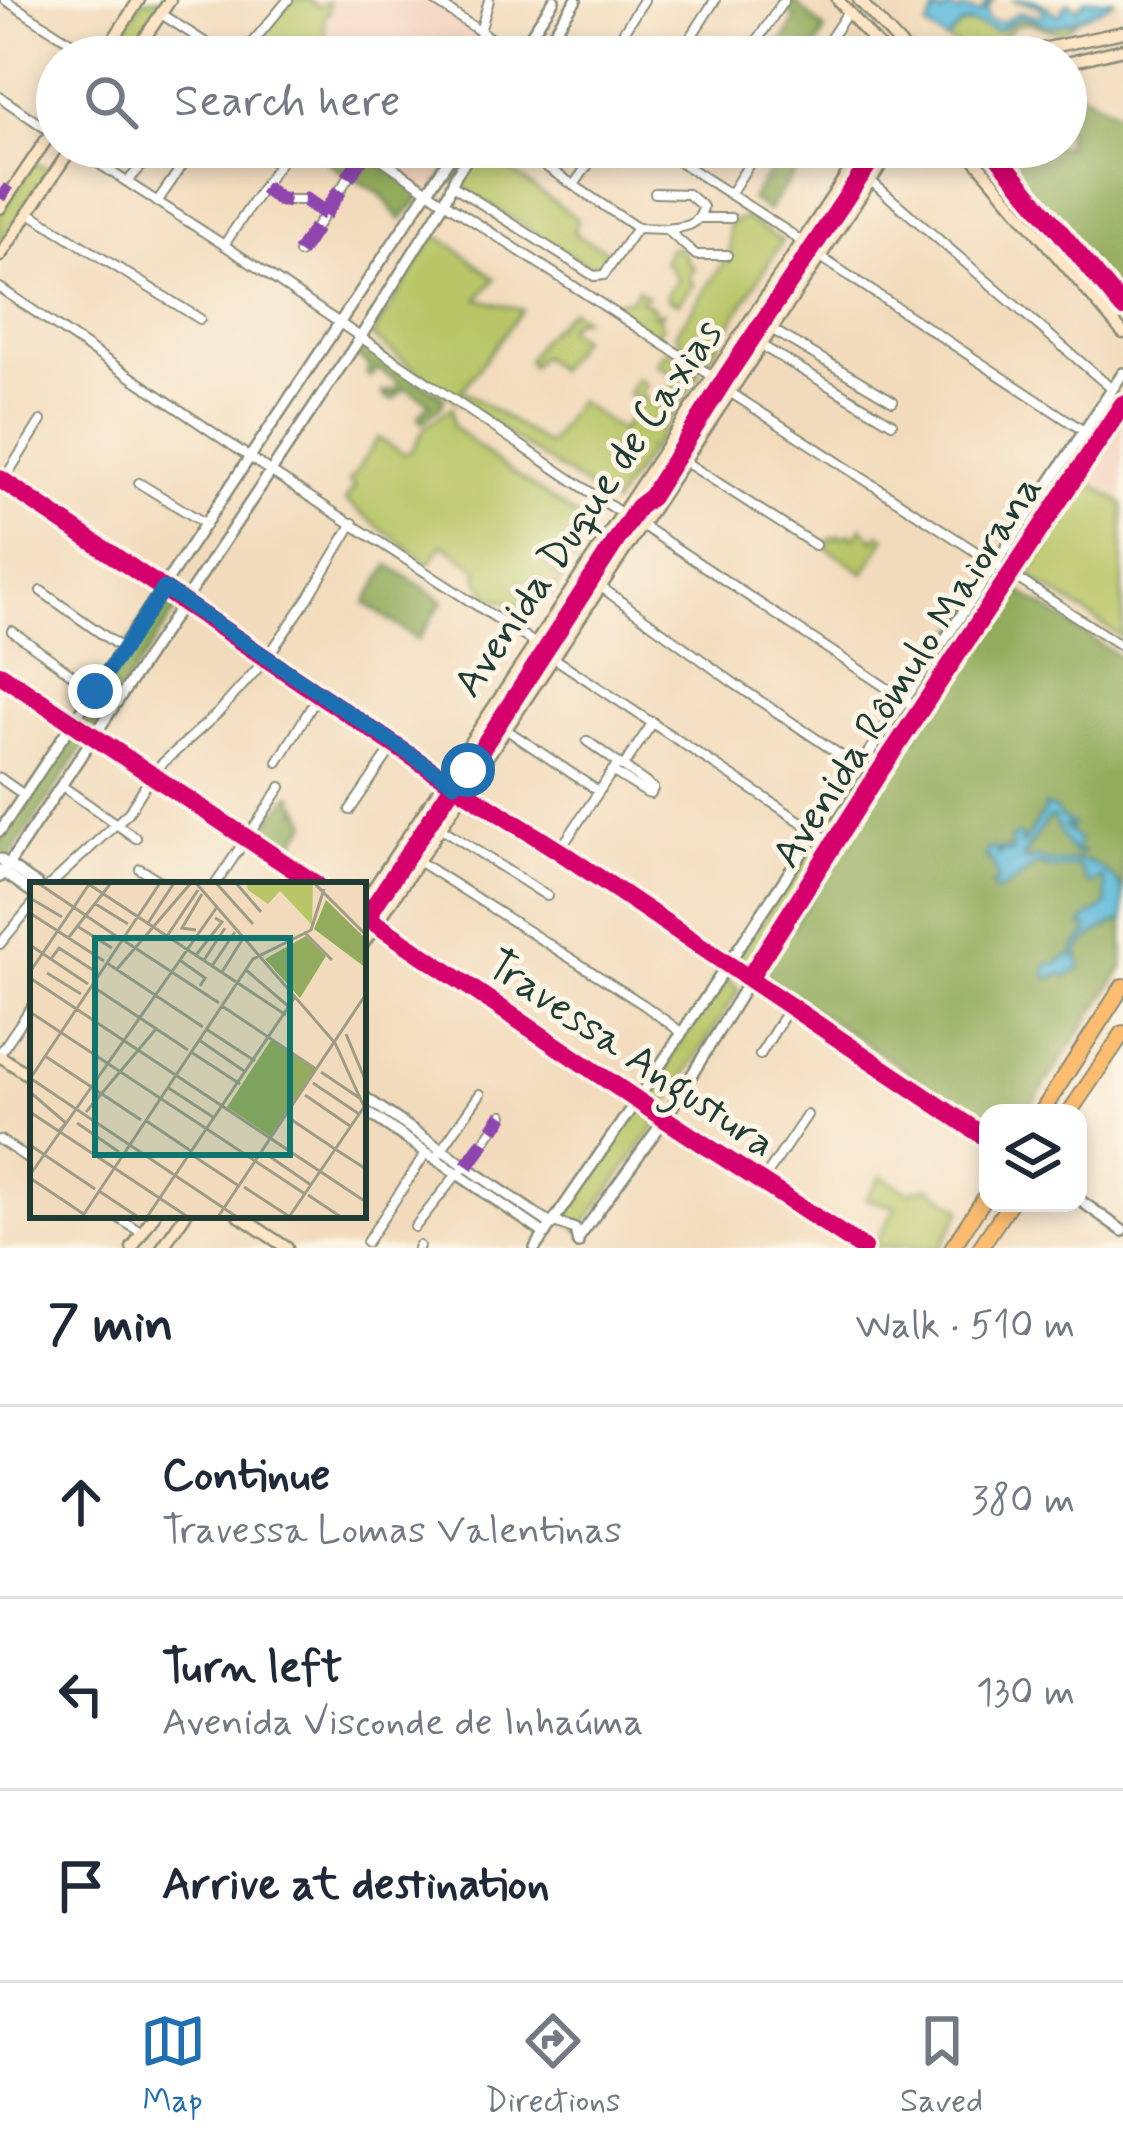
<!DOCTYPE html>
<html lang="en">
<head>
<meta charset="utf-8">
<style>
  body { margin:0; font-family:Mynerve,sans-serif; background:#f2f2f3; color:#1f2937 }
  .controls { position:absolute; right:36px; bottom:36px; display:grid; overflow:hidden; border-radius:24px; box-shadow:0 6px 18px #0003 }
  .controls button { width:108px; height:108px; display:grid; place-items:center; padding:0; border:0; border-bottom:3px solid #e0e1e3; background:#fff; color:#1f2937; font:60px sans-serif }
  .stop { position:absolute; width:36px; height:36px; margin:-27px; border:9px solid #1f6fb2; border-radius:50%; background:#fff }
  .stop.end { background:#1f6fb2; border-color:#fff; box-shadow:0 3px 12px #0008 }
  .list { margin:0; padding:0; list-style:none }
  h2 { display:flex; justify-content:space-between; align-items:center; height:156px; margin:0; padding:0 48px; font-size:51px }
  h2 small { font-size:39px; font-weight:400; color:#747a83 }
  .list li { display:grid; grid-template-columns:78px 1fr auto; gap:36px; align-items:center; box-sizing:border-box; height:192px; padding:0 48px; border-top:3px solid #e0e1e3 }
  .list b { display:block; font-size:45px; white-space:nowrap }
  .list p { margin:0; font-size:39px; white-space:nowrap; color:#747a83 }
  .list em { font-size:39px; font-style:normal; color:#747a83 }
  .icon { flex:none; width:66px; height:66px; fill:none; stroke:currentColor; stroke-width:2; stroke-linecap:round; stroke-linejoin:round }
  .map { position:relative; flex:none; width:1123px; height:1248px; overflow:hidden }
  .search { position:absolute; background:#fff; box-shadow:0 6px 18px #0003; left:36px; right:36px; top:36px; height:132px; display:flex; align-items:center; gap:30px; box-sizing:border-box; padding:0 42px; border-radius:66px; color:#747a83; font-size:45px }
  .sheet { height:732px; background:#fff }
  nav { display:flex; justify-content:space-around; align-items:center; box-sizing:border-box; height:168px; border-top:3px solid #e0e1e3; background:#fff; font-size:33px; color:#747a83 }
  nav a { display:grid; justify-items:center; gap:6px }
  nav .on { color:#1f6fb2 }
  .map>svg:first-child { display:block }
  .built { fill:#f4d3c0 }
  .green { fill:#b8c668; stroke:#6c824e; stroke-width:3 }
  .forest { fill:#92ab5c; stroke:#587448; stroke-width:3 }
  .water { fill:#5dbbdb; stroke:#3e7c88; stroke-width:3 }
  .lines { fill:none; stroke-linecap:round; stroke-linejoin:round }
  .minor-casing { stroke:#888c78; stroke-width:12 }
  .tertiary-casing { stroke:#888c78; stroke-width:14 }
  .secondary-casing { stroke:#888c78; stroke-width:15 }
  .trunk-casing { stroke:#888c78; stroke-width:18 }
  .minor { stroke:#fff; stroke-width:8 }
  .tertiary { stroke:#fff; stroke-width:9 }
  .secondary { stroke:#fee5c5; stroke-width:10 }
  .trunk { stroke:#fcbd6f; stroke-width:14 }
  .quiet { stroke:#8e44ad; stroke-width:15; stroke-dasharray:30 15; stroke-linecap:butt }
  .cycleway-casing { stroke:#fcf5e5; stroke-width:26 }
  .cycleway { stroke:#d6006c; stroke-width:18 }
  .route { stroke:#1f6fb2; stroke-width:15 }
  .labels { text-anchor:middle; stroke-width:10; stroke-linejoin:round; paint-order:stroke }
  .street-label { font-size:42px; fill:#1f3d34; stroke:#fcf5e5 }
  .inset-road { fill:none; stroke:#9e9c86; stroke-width:3 }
  .view { fill:#0f766e; fill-opacity:0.15; stroke:#0f766e; stroke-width:6 }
  .inset-edge { fill:none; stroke:#1f3d34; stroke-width:6 }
</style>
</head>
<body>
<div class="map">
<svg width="1123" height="1248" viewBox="0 0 1123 1248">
  <rect width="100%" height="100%" fill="#fcf5e5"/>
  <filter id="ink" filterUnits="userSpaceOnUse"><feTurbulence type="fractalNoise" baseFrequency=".00833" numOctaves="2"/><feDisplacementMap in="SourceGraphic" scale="24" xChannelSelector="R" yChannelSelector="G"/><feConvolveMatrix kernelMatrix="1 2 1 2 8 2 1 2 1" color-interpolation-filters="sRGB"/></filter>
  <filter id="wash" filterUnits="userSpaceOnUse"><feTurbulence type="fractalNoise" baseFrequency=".004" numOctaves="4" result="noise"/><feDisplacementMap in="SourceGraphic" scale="48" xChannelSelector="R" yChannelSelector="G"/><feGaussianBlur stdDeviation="2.7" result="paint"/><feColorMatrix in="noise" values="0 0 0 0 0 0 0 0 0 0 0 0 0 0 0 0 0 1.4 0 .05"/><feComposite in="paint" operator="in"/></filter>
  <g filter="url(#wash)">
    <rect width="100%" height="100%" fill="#f2dbbc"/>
    <g class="built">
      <polygon points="288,0 433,0 516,57 240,57"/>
      <polygon points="364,147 457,147 428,192"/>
      <polygon points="1122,426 1123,426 1123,498 1089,477"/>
    </g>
    <g class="green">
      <polygon points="143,0 166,0 129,57 105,57"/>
      <polygon points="290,0 309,0 318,7 328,1 329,13 324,15 326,57 242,57"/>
      <path d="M1080 16C1057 49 1047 19 1021 24 1009 27 1007 35 1000 43 986 59 963 51 948 41 957 28 965 20 981 25 985 27 987 29 991 30 1002 32 1011 23 1019 18L1057 26Z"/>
      <polygon points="461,147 514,148 502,165 578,219 574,234 609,252 595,271 455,183 473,152 444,189 437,185"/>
      <polygon points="869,147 888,147 672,470 668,471 663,467 663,461"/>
      <polygon points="37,164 45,167 47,173 0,245 0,214 31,167"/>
      <polygon points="745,218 782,241 706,364 677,345 680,339 676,333 730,253 729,223"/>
      <path d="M435 235C457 247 475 263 495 279L478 299 522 310 462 390 548 445 577 401 621 431 639 402 628 394 637 378 646 384 641 396 661 409 679 378 657 364 665 350 700 372 651 450 647 448 649 451 613 505 453 398 372 336Z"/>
      <polygon points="669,248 678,248 686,256 686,261 694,267 689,278 694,284 679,303 667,299 667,293 678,278 672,272 673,269 664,263"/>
      <polygon points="637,289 647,296 640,300 654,307 653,315 663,312 659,320 663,326 655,336 613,308 620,300 630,300"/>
      <polygon points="571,310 583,318 571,322 566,329 580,338 557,370 541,356 531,367 528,360 541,339"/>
      <polygon points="452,407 453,426 493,459 583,521 575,532 587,541 575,562 558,552 547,566 563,578 549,598 535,589 523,605 491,598 477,578 479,570 443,544 429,564 345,501 355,486 349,482 378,438 404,454 412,450 425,427"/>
      <polygon points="1084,435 1095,442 1011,570 1002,563"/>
      <polygon points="657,467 665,476 672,476 588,599 580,591 575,590"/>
      <polygon points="1091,483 1123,504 1123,638 1028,575"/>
      <polygon points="862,527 874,540 879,534 886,537 864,573 824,546 832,537 836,539 839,535 843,537 850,533 852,537 856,536"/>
      <polygon points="997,568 1008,575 883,758 749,973 734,962"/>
      <polygon points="574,595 578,595 583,602 462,780 454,776"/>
      <polygon points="723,977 739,989 662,1112 642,1100"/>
      <polygon points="638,1105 661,1119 579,1232 574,1225 560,1221"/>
      <polygon points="881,1176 909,1192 929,1187 962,1209 940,1248 873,1246 896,1207 866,1199"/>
    </g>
    <g class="forest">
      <polygon points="793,0 825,30 811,57 774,57 796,18 785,10"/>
      <polygon points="1066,85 1123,116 1123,301 993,147 1066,147"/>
      <polygon points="340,147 353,147 424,193 401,220 380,194 329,164"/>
      <polygon points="786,147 813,147 768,211 751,199"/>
      <polygon points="365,344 444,398 442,406 422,422 418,417 430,403 406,388 392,400 382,395 383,391 387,394 390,389 394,392 400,383 378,369 370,377 366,373 370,366 356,356"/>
      <polygon points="389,565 443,601 418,640 365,603"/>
      <path d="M1012 586 1123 659V893L1120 885 1107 872 1078 860 1053 864 1043 860 1023 859 1048 817 1053 818 1067 838V846L1077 851 1074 848 1078 841 1066 830 1065 824 1071 830C1063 818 1057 812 1044 807V812L1023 843 1020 844 1021 836 1011 839V849L1016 851 1008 853V850L999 851 1002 854 997 856V851L986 859 993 863 999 881 992 884 994 890 1012 884 1038 864 1047 868 1077 866 1085 874V880H1096L1103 876 1107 905 1084 920 1082 926 1086 925 1089 930 1076 945 1077 956 1061 959 1056 964V977L1060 974 1067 976 1079 969 1078 950C1090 936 1107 926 1123 920V968L1026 1113H988V1126L762 974Z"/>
      <polygon points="159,597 176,610 94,733 77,721"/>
      <polygon points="72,731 86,742 7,861 0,857 0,835"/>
      <polygon points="290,795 295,797 293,801 300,806 297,811 301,809 308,823 286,854 259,836 273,817 268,815 273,809 278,811"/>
      <polygon points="436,803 445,808 363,932 363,911"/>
    </g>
    <g class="water">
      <path d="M986 0H994L988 6 987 14 991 21 1002 22 1021 12 1043 16V11L1038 5 1011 0H1036L1059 15 1068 2 1078 9 1085 0H1114C1107 7 1062 27 1052 26 1042 25 1034 18 1024 18 1014 19 1006 27 998 31 972 25 966 13 948 41L927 27 936 10 942 14 950 7 959 13 963 8 977 13 984 10Z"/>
      <path d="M1045 805 1056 810 1059 816 1073 824 1071 830 1066 824 1064 827 1079 841 1075 850 1083 852 1078 856C1067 850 1060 831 1053 818H1049L1027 849 1023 859 1031 861 1037 857C1054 867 1066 860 1084 861 1097 863 1117 879 1122 890 1123 898 1123 911 1123 920 1107 926 1089 936 1078 950L1080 969 1067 976 1060 974 1048 979 1045 972 1047 964H1057L1065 956H1076L1073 949 1089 930 1087 926 1082 927 1084 920 1107 905 1103 877 1090 885C1083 880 1086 872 1077 866L1054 869 1038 864C1024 873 1012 886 996 892L992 884 998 881 993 863 985 855 988 849H996L998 856 1002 853 998 849H1007V853L1012 852 1011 838 1018 835 1023 838 1020 844H1023L1044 812Z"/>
    </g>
  </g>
  <g filter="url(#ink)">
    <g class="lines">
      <g class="minor-casing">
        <g id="minor">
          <polyline points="5,0 94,57"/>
          <polyline points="433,0 517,56"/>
          <polyline points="161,14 228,57"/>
          <polyline points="480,32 489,0"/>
          <polyline points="240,57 288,0"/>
          <polyline points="607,57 644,0"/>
          <polyline points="678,57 715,0"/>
          <polyline points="746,57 784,0"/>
          <polyline points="818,57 848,12"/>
          <polyline points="0,97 51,132"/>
          <polyline points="73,147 224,245 621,513"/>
          <polyline points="364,147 438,198 712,376"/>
          <polyline points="657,147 790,233 825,260 1099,441"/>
          <polyline points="128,181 159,147"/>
          <polyline points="872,182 1112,389"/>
          <polyline points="452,185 594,276 604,275 637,228 517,147"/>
          <polyline points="574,185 600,147"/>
          <polyline points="263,187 281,200 306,200 325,214"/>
          <path d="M655 193 688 194 703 207C699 227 684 227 666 229"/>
          <polyline points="730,194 760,147"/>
          <polyline points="157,202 195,147"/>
          <polyline points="28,212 200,319"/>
          <polyline points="700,218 731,218"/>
          <polyline points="637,228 666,229 696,255 727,255"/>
          <polyline points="224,245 290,147"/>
          <polyline points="299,253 367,149"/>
          <polyline points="0,288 270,471 536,644"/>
          <polyline points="773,330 893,401"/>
          <polyline points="762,346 892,423"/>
          <polyline points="731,393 1123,647"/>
          <polyline points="684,461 815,545"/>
          <polyline points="3,481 41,421"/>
          <polyline points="139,483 206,524"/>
          <polyline points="643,526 920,710"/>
          <polyline points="601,587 735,684 858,767"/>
          <polyline points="41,591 123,649"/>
          <polyline points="12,631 95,691"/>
          <polyline points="554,658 833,843"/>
          <polyline points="507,730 598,791"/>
          <polyline points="587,741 653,788"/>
          <polyline points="278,762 319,694"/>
          <polyline points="623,767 653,722"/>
          <polyline points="612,771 647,793 651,794 653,788"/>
          <polyline points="0,778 24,795"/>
          <polyline points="62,786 136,838"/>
          <polyline points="350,810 395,744"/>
          <polyline points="441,828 547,896"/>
          <polyline points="559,851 618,763"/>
          <polyline points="418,861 644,1005 681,1032"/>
          <polyline points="140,869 167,885"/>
          <polyline points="50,885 129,812 155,770 218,713 266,659 309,597 353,523"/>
          <polyline points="215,885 281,787"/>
          <polyline points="0,944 33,904"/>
          <polyline points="0,1053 33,1005"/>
          <polyline points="760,1055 790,1006"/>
          <polyline points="0,1140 33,1162"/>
          <polyline points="435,1159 480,1094"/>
          <polyline points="762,1182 807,1115"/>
          <polyline points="114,1215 142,1233"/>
          <polyline points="415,1227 457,1174 467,1166 503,1115"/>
          <polyline points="367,1242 426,1153"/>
          <polyline points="418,1248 419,1246"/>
        </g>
      </g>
      <g class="tertiary-casing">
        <g id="tertiary">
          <polyline points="516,57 554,0"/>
          <polyline points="537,57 576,0"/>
          <polyline points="0,479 433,771 559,851 988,1139"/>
          <polyline points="0,674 317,885"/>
          <polyline points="0,831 457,147"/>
          <polyline points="0,859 38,885"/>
          <polyline points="0,870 33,893"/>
          <polyline points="0,877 360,338 444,203 456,175 475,147"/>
          <polyline points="363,915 665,1119 863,1248"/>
          <polyline points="363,1096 552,1225"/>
          <polyline points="363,1109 545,1234"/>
          <polyline points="1078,1199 1123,1231"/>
          <polyline points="555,1222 575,1229 578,1243"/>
          <polyline points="578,1239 665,1119 833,843 1123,404"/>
          <polyline points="535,1248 637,1100 1123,373"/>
        </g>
      </g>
      <g class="secondary-casing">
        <g id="secondary">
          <polyline points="838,0 888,57"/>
          <polyline points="859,0 912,57"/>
          <polyline points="102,57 139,0"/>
          <polyline points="132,57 170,0"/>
          <polyline points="1004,57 1123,32"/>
          <polyline points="1066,63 1123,49"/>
          <polyline points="964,147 1123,333"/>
          <polyline points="990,147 1123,308"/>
          <polyline points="0,208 57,124"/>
          <polyline points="0,256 72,147"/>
          <polyline points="363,904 865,147"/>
          <polyline points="363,944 893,147"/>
          <polyline points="0,1056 33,1078"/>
          <polyline points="238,1215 287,1248"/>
          <polyline points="132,1248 154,1215"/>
          <polyline points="162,1248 185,1215"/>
        </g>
      </g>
      <g class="trunk-casing">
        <g id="trunk">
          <polyline points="1041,1113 1123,986"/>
          <polyline points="1069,1113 1123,1033"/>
          <polyline points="952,1248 988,1193"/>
          <polyline points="980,1248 1010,1203"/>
        </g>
      </g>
      <use href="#minor" class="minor"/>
      <use href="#tertiary" class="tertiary"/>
      <use href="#secondary" class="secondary"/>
      <use href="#trunk" class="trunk"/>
      <g class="quiet">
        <polyline points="263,187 281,200 306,200 326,214"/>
        <polyline points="0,189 9,195"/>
        <polyline points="299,253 367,149"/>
        <polyline points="467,1166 503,1115"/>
      </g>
      <g class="cycleway-casing">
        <g id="cycleway">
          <polyline points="990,147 1123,308"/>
          <polyline points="0,479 433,771 559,851 988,1139"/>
          <polyline points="0,674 317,885"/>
          <polyline points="363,915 665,1119 863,1248"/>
          <polyline points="363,923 454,784 468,770 638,507 651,497 728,374 880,147"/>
          <polyline points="749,978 876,777 1123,404"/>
        </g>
      </g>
      <use href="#cycleway" class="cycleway"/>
    </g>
  </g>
  <g class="lines" filter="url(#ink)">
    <polyline class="route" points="95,691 164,588 454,784 468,770"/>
  </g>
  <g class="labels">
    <g class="street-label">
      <text transform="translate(586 507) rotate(-56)" y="15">Avenida Duque de Caxias</text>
      <text transform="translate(905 670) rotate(-57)" y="15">Avenida Rômulo Maiorana</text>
      <text transform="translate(632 1052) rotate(34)" y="15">Travessa Angustura</text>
    </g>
  </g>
  <g transform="translate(30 882)">
    <rect width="336" height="336" fill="#f2dbbc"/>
    <path d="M208 1 218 8 216 1H283L282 43 250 9 238 22Z" fill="#b8c668"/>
    <path d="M296 18 336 57V86L284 47ZM276 54 296 74 270 116 235 77ZM241 158 285 187 240 254 197 225Z" fill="#92ab5c"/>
    <path class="inset-road" d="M8 1 89 56M57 1 256 133M166 1 305 161 336 229M186 1 223 42M206 1 231 30M284 1 336 53M0 16 32 35M64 21 98 42M0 31 74 79M118 41 144 1M47 44 82 66M166 48 152 46 172 12M276 52 302 78M137 54 168 8M39 55 81 1M93 58 189 121M0 63 58 102M166 73 192 40 185 36M21 77 29 66 66 90M174 78 195 46M151 79 175 96 170 104M77 81 173 145M182 84 205 50M87 87 161 1M216 88 258 124M0 90 60 1M192 90 212 58M17 91 51 112M0 96 336 320M62 104 158 168M192 124 286 187M0 130 275 312M176 147 225 179M316 152 336 200M169 158 214 189M161 170 210 202M15 174 111 238M291 190 331 217M0 196 207 335M0 197 130 1M283 201 329 232M137 205 183 235M0 210 36 241 29 249M275 213 320 244M0 230 158 335M56 230 126 147M259 236 305 267M115 238 161 269M47 241 89 270M0 263 65 307M305 267 336 287M159 271 209 304M236 272 281 303M0 293 187 25M0 296 55 333M214 305 260 335M69 309 108 335M278 313 311 335M52 335 223 77 281 48 294 7M117 335 265 115M188 335 336 112M259 335 336 222"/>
    <path class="view" d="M65 56H260V273H65Z"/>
    <rect width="336" height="336" class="inset-edge"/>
  </g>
</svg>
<div class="controls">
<button><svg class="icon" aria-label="layers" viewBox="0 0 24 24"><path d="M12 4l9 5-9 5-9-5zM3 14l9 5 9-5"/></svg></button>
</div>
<div class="stop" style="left:468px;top:770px"></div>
<div class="stop end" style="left:95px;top:691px"></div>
<div class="search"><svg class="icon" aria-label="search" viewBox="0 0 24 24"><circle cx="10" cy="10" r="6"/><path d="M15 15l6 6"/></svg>Search here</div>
</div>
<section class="sheet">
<h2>7 min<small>Walk · 510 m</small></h2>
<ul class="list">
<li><svg class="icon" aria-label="ahead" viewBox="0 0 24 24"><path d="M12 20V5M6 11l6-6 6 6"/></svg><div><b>Continue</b><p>Travessa Lomas Valentinas</p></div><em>380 m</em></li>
<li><svg class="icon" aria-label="left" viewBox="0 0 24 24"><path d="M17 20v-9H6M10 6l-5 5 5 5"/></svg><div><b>Turn left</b><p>Avenida Visconde de Inhaúma</p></div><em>130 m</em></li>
<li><svg class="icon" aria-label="arrive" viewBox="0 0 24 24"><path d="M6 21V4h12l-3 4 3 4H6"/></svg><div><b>Arrive at destination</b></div></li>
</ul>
</section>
<nav>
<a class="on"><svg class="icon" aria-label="map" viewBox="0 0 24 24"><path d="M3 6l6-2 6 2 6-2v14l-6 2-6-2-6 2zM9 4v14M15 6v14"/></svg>Map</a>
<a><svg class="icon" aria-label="directions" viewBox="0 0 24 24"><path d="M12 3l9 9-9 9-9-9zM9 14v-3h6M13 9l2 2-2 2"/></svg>Directions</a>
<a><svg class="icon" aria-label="saved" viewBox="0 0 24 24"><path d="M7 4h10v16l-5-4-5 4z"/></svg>Saved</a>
</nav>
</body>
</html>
